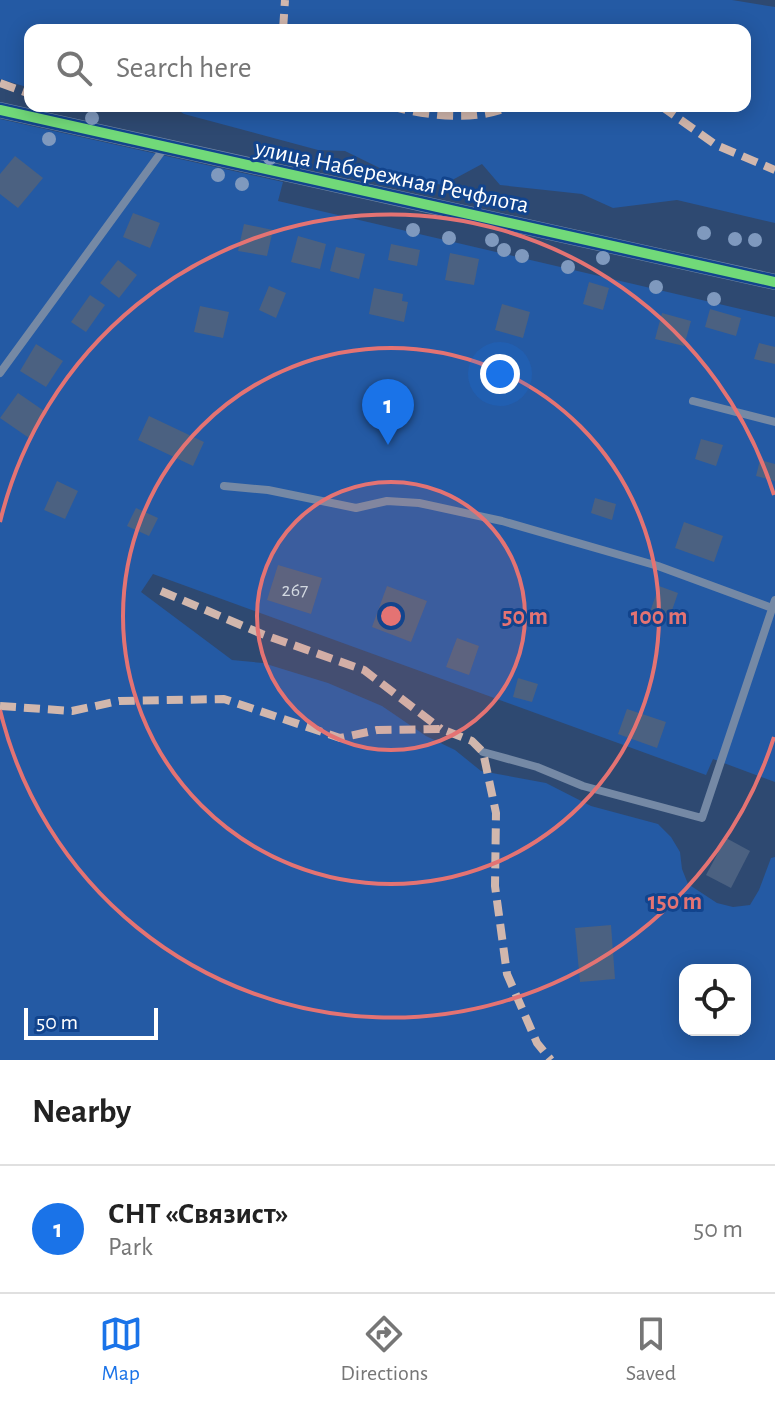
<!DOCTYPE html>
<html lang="en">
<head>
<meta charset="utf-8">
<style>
  body { margin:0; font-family:"Alegreya Sans",sans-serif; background:#f2f2f2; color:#222 }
  .controls { position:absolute; right:24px; bottom:24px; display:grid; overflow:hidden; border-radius:16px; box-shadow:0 4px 20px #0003 }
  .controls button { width:72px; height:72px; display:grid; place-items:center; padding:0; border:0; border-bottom:2px solid #e0e0e0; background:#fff; color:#222; font:40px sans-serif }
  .scale { position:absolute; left:24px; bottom:20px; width:134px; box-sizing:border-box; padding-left:8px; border:4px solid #fff; border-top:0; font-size:22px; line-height:28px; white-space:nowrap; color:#fff; -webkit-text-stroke:6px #12448d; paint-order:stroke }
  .you { position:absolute; left:500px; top:374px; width:28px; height:28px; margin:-20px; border:6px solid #fff; border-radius:50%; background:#1a73e8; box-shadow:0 0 0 12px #1a73e833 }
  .badge { display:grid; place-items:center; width:52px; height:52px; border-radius:50%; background:#1a73e8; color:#fff; font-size:26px; font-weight:700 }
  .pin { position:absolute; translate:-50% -66px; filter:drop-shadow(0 2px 4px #0008) }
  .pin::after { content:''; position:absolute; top:42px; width:28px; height:24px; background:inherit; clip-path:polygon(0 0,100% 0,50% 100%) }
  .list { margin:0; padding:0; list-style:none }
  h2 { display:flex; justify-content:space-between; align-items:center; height:104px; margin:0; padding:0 32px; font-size:34px }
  h2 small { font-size:26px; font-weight:400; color:#767676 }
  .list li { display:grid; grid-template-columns:52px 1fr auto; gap:24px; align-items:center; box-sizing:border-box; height:128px; padding:0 32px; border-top:2px solid #e0e0e0 }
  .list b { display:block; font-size:30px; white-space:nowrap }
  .list p { margin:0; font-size:26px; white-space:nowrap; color:#767676 }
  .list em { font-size:26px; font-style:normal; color:#767676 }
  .icon { flex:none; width:44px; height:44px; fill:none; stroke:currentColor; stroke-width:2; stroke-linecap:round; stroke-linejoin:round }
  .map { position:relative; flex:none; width:775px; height:1060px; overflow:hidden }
  .search { position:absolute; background:#fff; box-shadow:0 4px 20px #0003; left:24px; right:24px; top:24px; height:88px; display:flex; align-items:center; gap:20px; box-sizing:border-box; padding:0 28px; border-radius:16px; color:#767676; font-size:30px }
  .sheet { height:232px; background:#fff }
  nav { display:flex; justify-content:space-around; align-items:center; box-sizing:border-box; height:112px; border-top:2px solid #e0e0e0; background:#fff; font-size:22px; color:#767676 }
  nav a { display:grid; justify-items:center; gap:4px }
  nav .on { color:#1a73e8 }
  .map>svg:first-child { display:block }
  .green { fill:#245aa4; fill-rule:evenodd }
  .building { fill:#4b6181 }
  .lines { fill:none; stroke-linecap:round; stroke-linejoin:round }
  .service { stroke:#7589a5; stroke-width:8 }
  .minor { stroke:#7589a5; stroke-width:16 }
  .quiet { stroke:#d1b7ad; stroke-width:8; stroke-dasharray:16 8; stroke-linecap:butt }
  .cycleway-casing { stroke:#12448d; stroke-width:15 }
  .cycleway { stroke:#71d979; stroke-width:10 }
  .tree { fill:#7f99be }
  .ring { fill:none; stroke:#e47373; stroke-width:4 }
  .labels { text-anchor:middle; stroke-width:6; stroke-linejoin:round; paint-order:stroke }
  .number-label { font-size:20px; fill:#d2d8e0 }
  .street-label { font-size:24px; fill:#fff; stroke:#12448d }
  .centre { fill:#e47373; stroke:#12448d; stroke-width:4 }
  .ring-label { font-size:24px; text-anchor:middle; font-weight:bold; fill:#e47373; stroke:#12448d; stroke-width:6; stroke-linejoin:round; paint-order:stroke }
</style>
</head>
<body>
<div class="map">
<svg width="775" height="1060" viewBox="0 0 775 1060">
  <rect width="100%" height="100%" fill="#2e4971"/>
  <g class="green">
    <polygon points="0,0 732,0 775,7 775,223 677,200 613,208 582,194 500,185 482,164 443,185 398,177 345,151 318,150 184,114 172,106 745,106 745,30 30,30 30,88 0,79"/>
    <path d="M0 119 283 182 278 201 775 317V782L713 759 706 775 153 574 141 592 232 660 263 663 328 683 382 706 426 736 455 750 481 771 546 783 591 806 658 824 671 837 680 852 682 869 688 884 717 903 733 907 750 905 759 890 771 858 775 857V1060H0ZM685 970H745V1030H685Z"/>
  </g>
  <g class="building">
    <polygon points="15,156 43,178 18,208 0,194 0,174"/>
    <polygon points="133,213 160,223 150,248 123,237"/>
    <polygon points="244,224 273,230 267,256 238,251"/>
    <polygon points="298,236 326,244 320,269 291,262"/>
    <polygon points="391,244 420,250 417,266 388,260"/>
    <polygon points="336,247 365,254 359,279 330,271"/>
    <polygon points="450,253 479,259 474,285 445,280"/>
    <polygon points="118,260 137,275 119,298 100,283"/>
    <polygon points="589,282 609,288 603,310 583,304"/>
    <polygon points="269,286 286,293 276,318 259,310"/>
    <polygon points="374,288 403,294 402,301 408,302 404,322 369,314"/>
    <polygon points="90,295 105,305 86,332 71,322"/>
    <polygon points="502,304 530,312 523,338 495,330"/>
    <polygon points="200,306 229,312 223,338 194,332"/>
    <polygon points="710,309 741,318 736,336 705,327"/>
    <polygon points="662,313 691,321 684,346 655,339"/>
    <polygon points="759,343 775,347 775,364 754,359"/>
    <polygon points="36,344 63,361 46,387 20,371"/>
    <polygon points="18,393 47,413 29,438 0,418"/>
    <polygon points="149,416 204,442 193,466 138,440"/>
    <polygon points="701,439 723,445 716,466 695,459"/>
    <polygon points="760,460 775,464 775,481 756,476"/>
    <polygon points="57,481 78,491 65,519 44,510"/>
    <polygon points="595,498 616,504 612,520 591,513"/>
    <polygon points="136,508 158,518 149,536 127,526"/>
    <polygon points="684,522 723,536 714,562 675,548"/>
    <polygon points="278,565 322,578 311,614 267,600"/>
    <polygon points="387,586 427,601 411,642 372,627"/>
    <polygon points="659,586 678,593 669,619 650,612"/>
    <polygon points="457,638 479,646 469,675 446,667"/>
    <polygon points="518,678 538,684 532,702 513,697"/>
    <polygon points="627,709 666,722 657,748 618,734"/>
    <polygon points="726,838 750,851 731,888 706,875"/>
    <polygon points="611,925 615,979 580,982 575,928"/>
  </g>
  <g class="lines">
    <g class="service">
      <polyline points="0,373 165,147"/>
      <polyline points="693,401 775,422"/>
      <polyline points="224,486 268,490 356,508 387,501 419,503 502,521 658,566 772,608"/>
      <polyline points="483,752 537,767 583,786 702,818 775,600"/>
    </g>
    <polyline class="minor" points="0,110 775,282"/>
    <g class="quiet">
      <polyline points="283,30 285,0"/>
      <polyline points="0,83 30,94"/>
      <path d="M390 106C427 116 476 122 511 106"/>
      <polyline points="661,106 716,145 775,170"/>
      <polyline points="161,591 262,634 364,670 441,729"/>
      <polyline points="0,706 72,711 119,701 224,699 340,738 377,730 441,729 472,741 483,752 496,813 495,886 507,974 537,1043 551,1060"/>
    </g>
    <g class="cycleway-casing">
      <polyline id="cycleway" points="0,110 775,282"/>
    </g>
    <use href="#cycleway" class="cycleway"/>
  </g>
  <g class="tree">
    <circle cx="92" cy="118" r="7"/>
    <circle cx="49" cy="139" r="7"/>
    <circle cx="270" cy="158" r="7"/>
    <circle cx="218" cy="175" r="7"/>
    <circle cx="242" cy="184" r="7"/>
    <circle cx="413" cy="230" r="7"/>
    <circle cx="704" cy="233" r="7"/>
    <circle cx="449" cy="238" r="7"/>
    <circle cx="735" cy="239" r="7"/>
    <circle cx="492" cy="240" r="7"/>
    <circle cx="755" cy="240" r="7"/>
    <circle cx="504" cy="250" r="7"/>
    <circle cx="522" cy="256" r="7"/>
    <circle cx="603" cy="258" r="7"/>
    <circle cx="568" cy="267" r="7"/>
    <circle cx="656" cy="287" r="7"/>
    <circle cx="714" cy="299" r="7"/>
  </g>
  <circle cx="391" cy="616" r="134" fill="#e47373" fill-opacity=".12"/>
  <g class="ring">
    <circle cx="391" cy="616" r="134"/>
    <circle cx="391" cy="616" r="268"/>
    <path d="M774 737A402 402 0 0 1 0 710M0 522A402 402 0 0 1 774 495"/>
  </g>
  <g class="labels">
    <g class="number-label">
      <text x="295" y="596">267</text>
    </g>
    <g class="street-label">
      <text transform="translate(392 176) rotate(12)" y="8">улица Набережная Речфлота</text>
    </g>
  </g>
  <circle cx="391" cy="616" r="12" class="centre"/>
  <g class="ring-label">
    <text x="525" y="624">50 m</text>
    <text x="659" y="624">100 m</text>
    <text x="675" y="909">150 m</text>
  </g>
</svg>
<div class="controls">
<button><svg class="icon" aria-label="locate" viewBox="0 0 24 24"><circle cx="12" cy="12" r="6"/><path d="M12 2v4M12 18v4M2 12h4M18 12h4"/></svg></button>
</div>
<div class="scale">50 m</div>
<div class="you"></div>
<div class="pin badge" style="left:388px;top:445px">1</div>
<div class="search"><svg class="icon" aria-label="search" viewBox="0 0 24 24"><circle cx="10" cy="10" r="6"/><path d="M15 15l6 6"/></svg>Search here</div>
</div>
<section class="sheet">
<h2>Nearby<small></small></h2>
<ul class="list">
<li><span class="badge">1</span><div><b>СНТ «Связист»</b><p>Park</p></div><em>50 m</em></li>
</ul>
</section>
<nav>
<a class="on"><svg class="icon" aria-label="map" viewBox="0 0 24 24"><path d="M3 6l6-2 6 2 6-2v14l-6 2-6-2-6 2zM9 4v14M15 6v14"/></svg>Map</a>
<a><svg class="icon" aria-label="directions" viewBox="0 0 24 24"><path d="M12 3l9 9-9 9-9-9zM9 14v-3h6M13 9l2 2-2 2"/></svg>Directions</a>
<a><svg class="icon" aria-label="saved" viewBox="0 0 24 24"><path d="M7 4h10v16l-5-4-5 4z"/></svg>Saved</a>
</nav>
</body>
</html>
